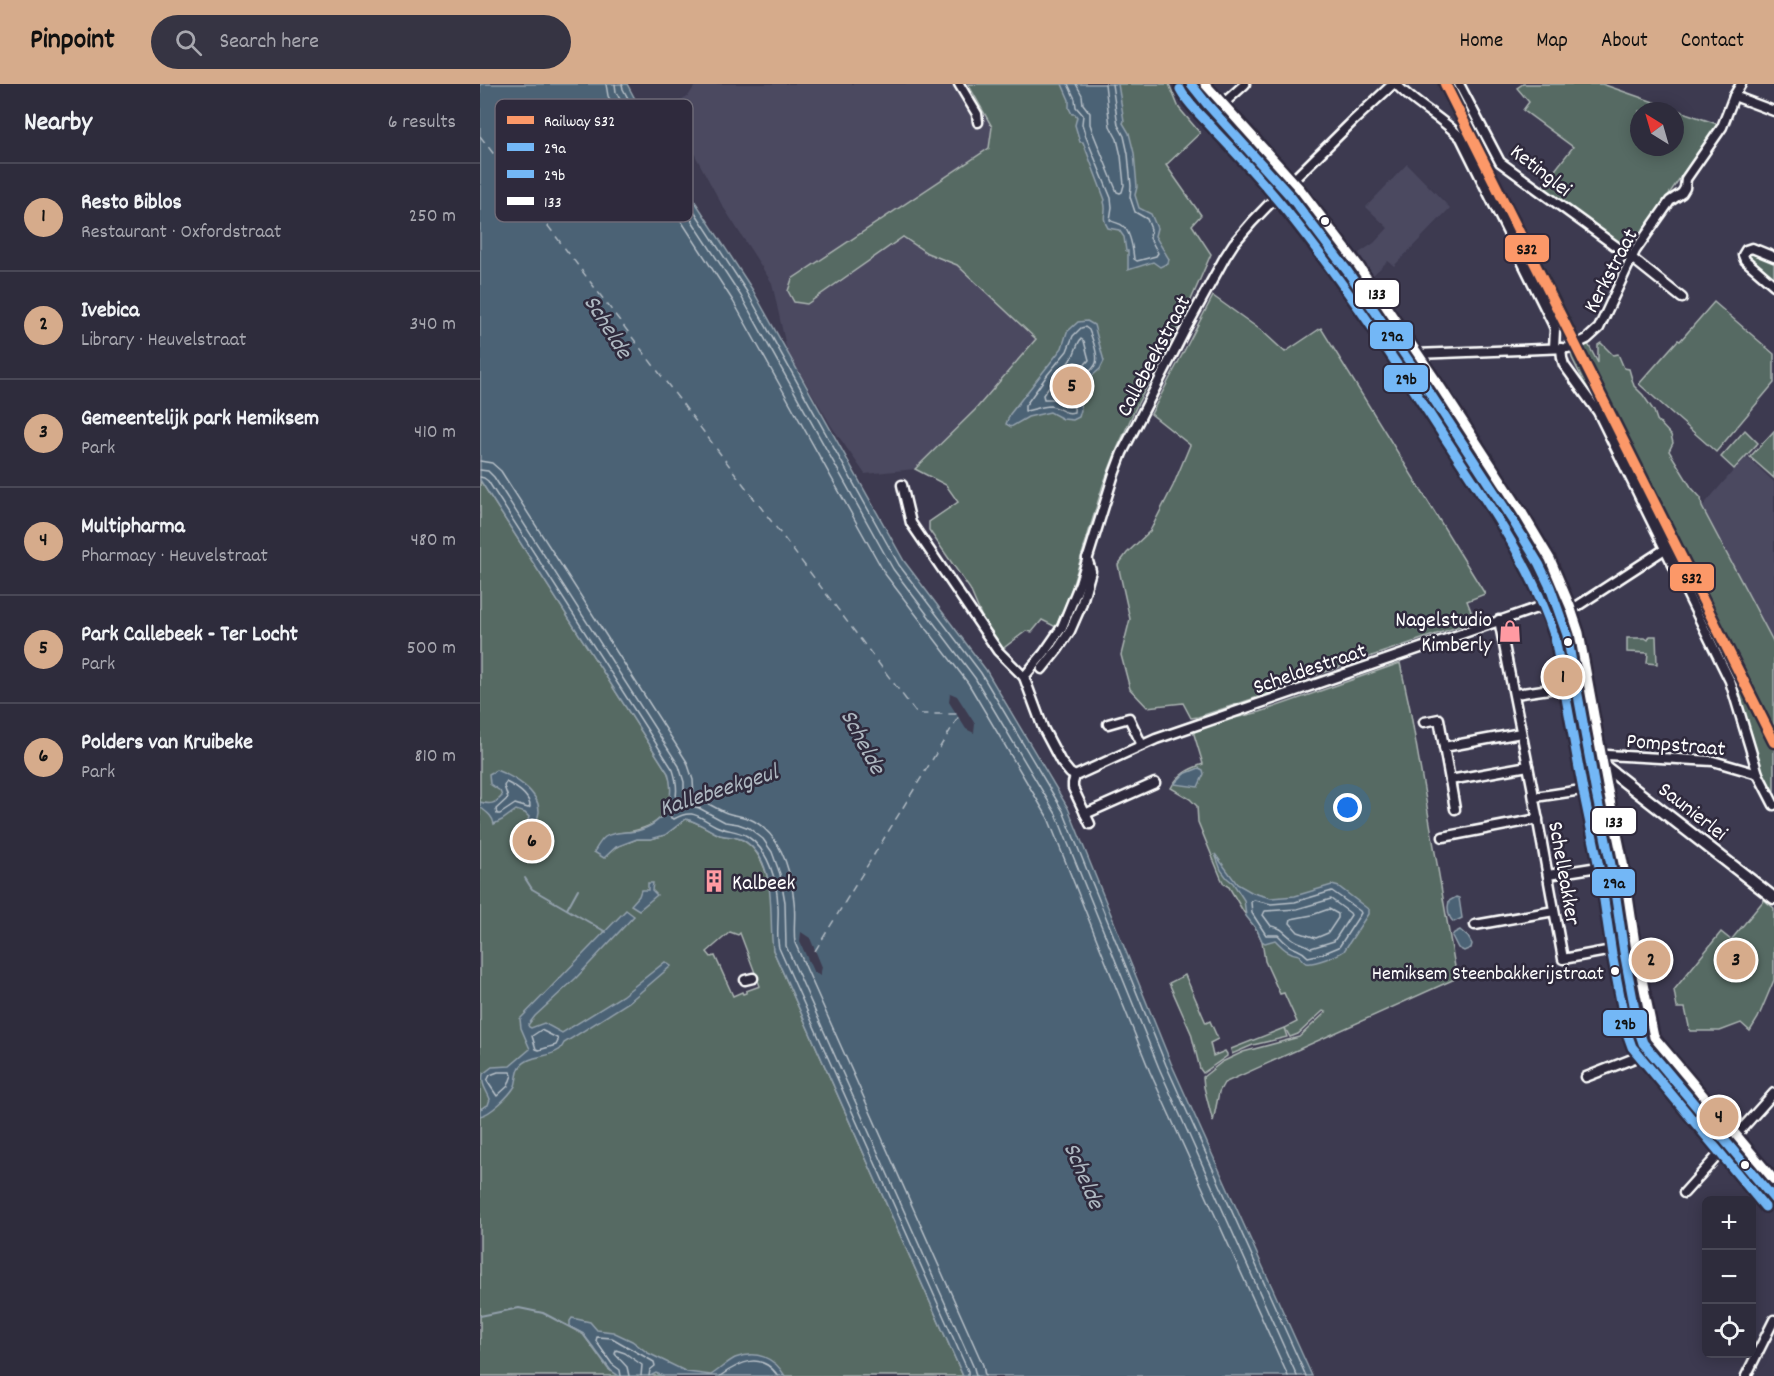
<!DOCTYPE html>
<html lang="en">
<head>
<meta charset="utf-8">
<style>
  body { margin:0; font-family:Dekko,sans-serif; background:#363443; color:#f1f3f6 }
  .controls { position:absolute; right:18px; bottom:18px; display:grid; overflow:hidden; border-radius:9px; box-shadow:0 3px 15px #0003 }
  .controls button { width:54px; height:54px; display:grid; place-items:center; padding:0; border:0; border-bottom:2px solid #494856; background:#2e2c3c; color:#f1f3f6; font:30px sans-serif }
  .compass { position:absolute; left:1150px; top:18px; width:54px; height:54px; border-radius:50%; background:#2e2c3c; box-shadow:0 3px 15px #0003; rotate:323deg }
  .you { position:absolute; left:868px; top:724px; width:21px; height:21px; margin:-15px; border:4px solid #fff; border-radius:50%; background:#1a73e8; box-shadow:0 0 0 9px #1a73e833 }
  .badge { display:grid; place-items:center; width:39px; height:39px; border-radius:50%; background:#d6ab8b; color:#111; font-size:20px; font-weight:700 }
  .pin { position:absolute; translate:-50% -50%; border:3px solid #fff; box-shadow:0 2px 6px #0006 }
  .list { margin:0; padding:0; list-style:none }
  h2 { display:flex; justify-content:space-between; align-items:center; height:78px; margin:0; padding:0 24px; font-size:26px }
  h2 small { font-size:20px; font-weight:400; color:#a7a7af }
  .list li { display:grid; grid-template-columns:39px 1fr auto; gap:18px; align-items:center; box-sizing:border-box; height:108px; padding:0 24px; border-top:2px solid #494856 }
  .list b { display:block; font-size:22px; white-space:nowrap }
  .list p { margin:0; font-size:20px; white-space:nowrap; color:#a7a7af }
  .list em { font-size:20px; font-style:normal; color:#a7a7af }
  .icon { flex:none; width:33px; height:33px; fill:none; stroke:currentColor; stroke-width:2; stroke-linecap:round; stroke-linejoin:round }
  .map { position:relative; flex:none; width:1294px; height:1292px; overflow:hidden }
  header { display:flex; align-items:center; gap:36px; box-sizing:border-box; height:84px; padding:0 30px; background:#d6ab8b; color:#111 }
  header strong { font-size:28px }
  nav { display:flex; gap:33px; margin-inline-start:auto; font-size:21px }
  .search { width:420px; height:54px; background:#363443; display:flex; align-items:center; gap:15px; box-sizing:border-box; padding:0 21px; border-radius:33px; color:#a7a7af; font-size:22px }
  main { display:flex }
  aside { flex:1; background:#2e2c3c }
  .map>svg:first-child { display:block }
  .built { fill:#4b4960 }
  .green { fill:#576a64; stroke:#abb4b2; stroke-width:1.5; fill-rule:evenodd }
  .water { fill:#4b6275; stroke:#93a1ac; stroke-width:1.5 }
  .pier { fill:#3d3a50 }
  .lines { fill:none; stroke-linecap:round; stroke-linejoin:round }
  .shore { stroke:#b7c0c8; stroke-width:1.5 }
  .stream { stroke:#93a1ac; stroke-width:2 }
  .ferry { stroke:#aeb8c1; stroke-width:1.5; stroke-dasharray:8 6; stroke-linecap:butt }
  .minor-casing { stroke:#fff; stroke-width:13 }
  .tertiary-casing { stroke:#fff; stroke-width:15 }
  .secondary-casing { stroke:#fff; stroke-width:15 }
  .minor { stroke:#2f2a3d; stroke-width:8 }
  .tertiary { stroke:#2f2a3d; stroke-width:10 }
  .secondary { stroke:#2f2a3d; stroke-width:10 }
  .bus-1-casing { stroke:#2f2a3d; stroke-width:14 }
  .bus-2-casing { stroke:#2f2a3d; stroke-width:14 }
  .bus-3-casing { stroke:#2f2a3d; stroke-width:14 }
  .bus-1 { stroke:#73b7f6; stroke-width:9 }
  .bus-2 { stroke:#73b7f6; stroke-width:9 }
  .bus-3 { stroke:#fff; stroke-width:9 }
  .rail-1-casing { stroke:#2f2a3d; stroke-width:15 }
  .rail-1 { stroke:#fc9868; stroke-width:10 }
  .bus-dot { fill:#fff; stroke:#2f2a3d; stroke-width:2 }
  .labels { text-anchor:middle; stroke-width:5; stroke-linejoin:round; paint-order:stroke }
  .bus-label { font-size:20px; fill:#fff; stroke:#2f2a3d; text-anchor:end }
  .street-label { font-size:22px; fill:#fff; stroke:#2f2a3d }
  .poi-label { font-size:22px; fill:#fff; stroke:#2f2a3d; text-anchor:end }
  .water-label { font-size:24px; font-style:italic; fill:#aeb8c1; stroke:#2f2a3d }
  .key { fill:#2f2a3d; stroke:#6d6a77; stroke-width:1.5 }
  .key-label { font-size:16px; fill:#fff }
  .line-badge { stroke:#2f2a3d; stroke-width:2 }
  .pale-badge-label { font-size:16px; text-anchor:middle; font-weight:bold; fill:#111 }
</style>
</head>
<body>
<header>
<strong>Pinpoint</strong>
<div class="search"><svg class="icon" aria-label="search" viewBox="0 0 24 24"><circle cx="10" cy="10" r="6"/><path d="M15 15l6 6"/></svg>Search here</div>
<nav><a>Home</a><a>Map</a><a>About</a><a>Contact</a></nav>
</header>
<main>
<aside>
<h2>Nearby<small>6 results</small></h2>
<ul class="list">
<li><span class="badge">1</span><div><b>Resto Biblos</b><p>Restaurant · Oxfordstraat</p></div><em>250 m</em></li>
<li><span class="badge">2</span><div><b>Ivebica</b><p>Library · Heuvelstraat</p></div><em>340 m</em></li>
<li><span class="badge">3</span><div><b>Gemeentelijk park Hemiksem</b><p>Park</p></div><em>410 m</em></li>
<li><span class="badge">4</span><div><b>Multipharma</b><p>Pharmacy · Heuvelstraat</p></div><em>480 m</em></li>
<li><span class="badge">5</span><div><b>Park Callebeek - Ter Locht</b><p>Park</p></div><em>500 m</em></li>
<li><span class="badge">6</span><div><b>Polders van Kruibeke</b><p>Park</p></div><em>810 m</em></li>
</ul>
</aside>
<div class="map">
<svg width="1294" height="1292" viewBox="0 0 1294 1292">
  <rect width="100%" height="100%" fill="#3d3a50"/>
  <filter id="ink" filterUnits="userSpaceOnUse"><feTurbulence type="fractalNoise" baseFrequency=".0167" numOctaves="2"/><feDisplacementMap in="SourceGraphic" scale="12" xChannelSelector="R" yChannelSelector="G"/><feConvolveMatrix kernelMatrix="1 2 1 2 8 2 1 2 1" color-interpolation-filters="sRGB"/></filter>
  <g filter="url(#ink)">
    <g class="built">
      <polygon points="216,0 488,0 512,43 509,64 312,195 327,220 423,152 447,169 477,181 556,256 495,326 435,385 385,390 352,343 307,267 292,199 242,121 189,23 209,11"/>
      <polygon points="927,80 970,124 914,182 908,177 893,191 879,169 894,159 908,144 886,123"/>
      <polygon points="1266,372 1294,398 1294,559 1222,423"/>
    </g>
    <g class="green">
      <polygon points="488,0 689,0 699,24 720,49 686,81 721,131 712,141 731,170 704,232 657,321 637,365 623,401 590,510 576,543 562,536 552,548 546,547 521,566 509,550 490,505 449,446 449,438 478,418 466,401 435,385 495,326 556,255 477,181 447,169 423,153 327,220 314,218 308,207 312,195 509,64 512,43"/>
      <path d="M1043 0H1122L1237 40 1150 167 1061 104 1093 63 1043 26 1049 18 1037 4ZM1159 27H1195V63H1159Z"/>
      <polygon points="1266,166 1294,173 1294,201 1265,176"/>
      <polygon points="733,212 782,247 805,268 841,244 1005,510 987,517 995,537 824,595 808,603 718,633 711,634 703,619 667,623 650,605 641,571 650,535 638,481 647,469 670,447 693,402 710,361 671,330"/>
      <polygon points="1234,218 1294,270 1294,299 1236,368 1159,300 1198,256 1200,257"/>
      <polygon points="1121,259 1133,271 1138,270 1144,284 1149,285 1154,302 1163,311 1174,327 1177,336 1191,351 1193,359 1189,367 1211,403 1221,414 1222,423 1294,559 1294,644 1103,264 1108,260 1118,279 1118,261"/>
      <polygon points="1091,270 1095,270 1233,542 1247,574 1294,664 1294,717 1281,690 1252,598 1092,274"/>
      <polygon points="1265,346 1278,359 1254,385 1241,373"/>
      <polygon points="1294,347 1294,394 1270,373"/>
      <path d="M0 396 188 689C201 730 174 746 138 749L124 773 136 763 157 755H171L185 751 206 735C219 738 228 746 240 751 248 753 256 752 263 756 296 776 292 833 293 866L483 1292H0ZM250 848 258 851 260 849 280 902 266 907V909L263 910 262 908 253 912 235 872 231 873 227 868Z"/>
      <polygon points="1170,552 1176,552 1177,580 1167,579 1168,569 1147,568 1147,554 1165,554 1168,556"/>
      <path d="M920 579 930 625 977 894 744 999 739 1008 733 1038 724 1003 723 993 742 978 763 968 819 953 846 928 843 927 818 950 810 953 805 944 817 938 804 909 800 910 785 877 782 857 777 846 763 827 749 803 744 800 741 794 718 738 717 722 710 715 691 704C698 690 709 685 723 680L713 647 742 637 780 628Z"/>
      <polygon points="1284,816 1294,824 1294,896 1278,934 1270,947 1261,939 1240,947 1210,947 1205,924 1197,924 1194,906 1241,848 1251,856"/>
      <polygon points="705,891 726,939 730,937 738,955 730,959 733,972 745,967 747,970 747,972 723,989 720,985 711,949 689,899"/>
      <polygon points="804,944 807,953 773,961 752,970 751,965"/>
    </g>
    <g class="water">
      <path d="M0 0H147L186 73 272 205 424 477 506 586 588 724 691 979 832 1292H483L293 866C288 831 299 778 263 756 256 752 248 753 240 751 228 746 219 738 206 735L185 751 171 755H157L136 763 124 774 114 768C117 763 120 757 125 753 134 747 147 749 157 747 185 740 196 715 188 689L0 396Z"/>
      <path d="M582 0H638L644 37 643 39 649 49 654 69 657 103 655 111 659 124 671 130 677 144 675 152 689 175 688 179 680 183 673 178 648 186V167H646L644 153 639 146 628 144C620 131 628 129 624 118L625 116 603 58H600L595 41 597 33 595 30H592L589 24V16Z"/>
      <polygon points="607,237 614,241 624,277 620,285 605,298 599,311 601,326 599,333 593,336 583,335 570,328 548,333 531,343 526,340 530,330 582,264 587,248 598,238"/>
      <polygon points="719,684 723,686 724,690 718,703 694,700 704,690"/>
      <path d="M16 686C32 692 60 707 59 728 58 738 52 746 47 754L36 756V753L45 745 49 733 45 729 36 726 22 736 14 740C13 732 6 728 0 723V718C10 721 15 720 22 712L20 707 10 700 9 690Z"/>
      <path d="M735 770 757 800 773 809 791 814 815 812 852 801 859 803 888 825V830L864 867C858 871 833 881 826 879 822 877 821 875 819 871 807 869 803 864 795 856L785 859 782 857 777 846 766 832 764 816 753 799 747 794 741 786Z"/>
      <polygon points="168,799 173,799 172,806 177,811 159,826 151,821 159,812 161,806 168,806"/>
      <path d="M976 813 979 814 982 834 974 838C968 834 967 824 969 817Z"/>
      <path d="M146 826 154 832 96 894 55 932 48 941 49 943 51 944 64 939 82 949 142 912 185 878 191 882 149 918 84 959C83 961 81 965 79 966 68 974 48 971 40 983 37 988 37 996 35 1002 29 1012 11 1030 0 1032V1025L8 1021 10 1015C6 1005 1 1001 3 990L12 983 30 982 50 965 41 944 40 935Z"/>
      <polygon points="980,846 988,853 992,860 991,864 984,867 978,864 972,852 974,849"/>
      <path d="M92 1234 110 1238 117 1246 133 1248 152 1257 168 1269 207 1288 231 1291C239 1286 247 1278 255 1274 276 1266 294 1273 305 1292H183L176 1289 170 1292H139L128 1285 103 1250 90 1243V1237Z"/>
    </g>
    <g class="pier">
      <polygon points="470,609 477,612 495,640 494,649 486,645 469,618"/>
      <polygon points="321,848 330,854 342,883 340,892 333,887 320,858"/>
    </g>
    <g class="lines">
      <g class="shore">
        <polyline points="126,0 128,12 167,84 253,217 405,490 488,599 568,734 670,988 808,1292"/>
        <polyline points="135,0 136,8 175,80 261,212 413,485 495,594 576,730 679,984 817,1292"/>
        <polyline points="142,0 143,5 181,76 267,208 419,481 501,589 583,727 686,981 826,1292"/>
        <path d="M588 0 595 15 596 23 603 31 602 40 606 53 631 114 632 123 630 136C634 139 640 139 643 142 651 148 653 166 654 175L657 177 676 172 678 169 670 154 671 145 667 135 655 128 650 113 651 102 648 70 644 52 638 41 632 0"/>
        <polyline points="596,0 602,11 603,20 610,29 610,40 613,49 637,108 640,109 642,108 644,101 641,72 637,55 630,42 625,0"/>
        <path d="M605 243 609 246C612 254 619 270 616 279 613 289 596 294 594 309 592 316 595 322 594 328 584 331 580 323 570 322 562 322 553 326 545 327V322L568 290 587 267 593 252 601 244Z"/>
        <path d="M601 255 604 257 609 276C596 290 586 297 586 318L583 319 574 315H564L563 311C572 297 584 286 593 272 596 266 597 260 601 255Z"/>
        <path d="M0 377 12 379 21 387 207 678 213 696 214 713C225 717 236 725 247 729 256 732 265 732 274 737 302 753 311 787 314 817 316 831 313 845 315 859L503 1281 505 1292"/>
        <polyline points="0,386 8,387 14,393 199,682 204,698 204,720 219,724 245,738 258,740 269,744 283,755 292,768 300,790 305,818 306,862 494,1284 496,1292"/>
        <path d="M0 393 4 394 8 397 193 686C198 701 198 717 190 731L191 734 194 735C213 724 218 733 236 742 246 747 257 746 267 752 289 766 297 797 298 822 299 836 296 850 299 864L488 1287V1292"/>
        <path d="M26 698C36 703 50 711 50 723L48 724 35 720 20 730H17L16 725 28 714 24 702Z"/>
        <path d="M852 807 880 827 881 829 859 863 842 870 828 873C821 865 818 867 810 862 805 859 802 855 798 851H786L772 829 771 818 774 816 791 820 815 818Z"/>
        <path d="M851 815 870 829 871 831 854 857 831 864C825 860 819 859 813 855 803 849 804 844 791 842L783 831 785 827 817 825Z"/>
        <polygon points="849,825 858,830 858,834 848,849 836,854 818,848 810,839 811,835 832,831"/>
        <polygon points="61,946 77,954 78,957 76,961 59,966 56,965 52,952"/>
        <polygon points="18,988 30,988 32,991 28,1002 17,1012 7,997 10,991"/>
        <polyline points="141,1292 140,1286 132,1280 116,1257 117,1253 132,1254 174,1278 175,1282 170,1286 169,1292"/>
        <polyline points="149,1292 147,1283 135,1270 136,1266 145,1269 162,1281 161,1292"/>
        <path d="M240 1292C260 1278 281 1267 298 1292"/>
      </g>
      <g class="stream">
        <polyline points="45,794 52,805 126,848"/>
        <polyline points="87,825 98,805"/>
        <polyline points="0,1232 39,1224 63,1229 103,1250 131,1287"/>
      </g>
      <g class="ferry">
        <polyline points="0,52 437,630 478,630"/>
        <polyline points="335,867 479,632"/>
      </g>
      <g class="minor-casing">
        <g id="minor">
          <polyline points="479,0 497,30 498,38"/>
          <path d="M916 0C935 21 962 33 981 54L1072 238 1075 245 1074 264"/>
          <polyline points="979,0 1020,78 1148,171 1202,214"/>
          <polyline points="1254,12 1294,27"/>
          <polyline points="734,28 765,0"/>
          <polyline points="1294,173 1272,164 1266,166 1263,171 1265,176 1294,201"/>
          <polyline points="1081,264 1082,274 1084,281 1118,328 1250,597 1278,690 1294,721"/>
          <polyline points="926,272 936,270 1088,264 1107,255 1119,244 1155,167 1190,117 1202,109 1205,104 1206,95 1242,43 1254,12 1261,0"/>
          <polyline points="422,401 431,439 518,567 544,593 563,644 581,678 590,689 595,692"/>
          <polyline points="1082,532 1185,465"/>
          <polyline points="1019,536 1053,707"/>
          <polyline points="562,585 578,565 590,547 601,522 611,487 607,474"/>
          <polyline points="544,593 564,569 582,543 600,499 633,393 642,369 706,244 745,173 754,159 772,138 798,111 873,37 913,0"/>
          <polyline points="1035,610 1097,601"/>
          <polyline points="944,638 959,635 964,663"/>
          <polyline points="628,640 649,634 662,661"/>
          <polyline points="1041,649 964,663 970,696 1048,682"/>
          <polyline points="1109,670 1233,677 1278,690"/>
          <polyline points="595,692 676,655 1077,517"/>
          <polyline points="595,692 593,699 593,704 610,740"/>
          <polyline points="970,696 975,725"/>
          <polyline points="1053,710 1083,875 1143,864"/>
          <polyline points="1055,713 1115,704"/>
          <polyline points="605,730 675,699"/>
          <polyline points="963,753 1058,735"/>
          <polyline points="1068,791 1131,781"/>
          <polyline points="995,841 1074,827"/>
          <polyline points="265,896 273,894"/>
          <polyline points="1106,993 1170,968"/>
          <polyline points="1204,1109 1294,1009"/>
          <polyline points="1266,1292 1294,1236"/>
        </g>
      </g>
      <g class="tertiary-casing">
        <polyline id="tertiary" points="1109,670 1294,814"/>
      </g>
      <g class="secondary-casing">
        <path id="secondary" d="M711 0 713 4C749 46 790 85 824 129 884 207 938 290 991 372 1029 431 1069 483 1087 551L1115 704 1131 781 1144 868 1159 947 1163 959 1170 968 1294 1115"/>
      </g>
      <use href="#minor" class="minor"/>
      <use href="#tertiary" class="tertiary"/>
      <use href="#secondary" class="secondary"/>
      <g class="bus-1-casing">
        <polyline id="bus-1" points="711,0 727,20 811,113 868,188 931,280 1033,437 1059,480 1070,503 1087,551 1115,704 1131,781 1144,868 1159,947 1163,959 1294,1115"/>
      </g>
      <g class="bus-2-casing">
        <path id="bus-2" d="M700 5C708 21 724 34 735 47 759 72 783 98 805 125 865 199 917 280 969 360 1009 422 1053 482 1075 554L1103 706 1119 783 1132 870 1147 949 1152 963 1285 1123"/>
      </g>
      <g class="bus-3-casing">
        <polyline id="bus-3" points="725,0 820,105 878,181 961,304 1043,430 1070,475 1090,522 1099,549 1127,702 1143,779 1156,866 1174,953 1294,1096"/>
      </g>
      <use href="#bus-1" class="bus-1"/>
      <use href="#bus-2" class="bus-2"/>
      <use href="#bus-3" class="bus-3"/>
      <g class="rail-1-casing">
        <polyline id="rail-1" points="965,0 1294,658"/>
      </g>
      <use href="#rail-1" class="rail-1"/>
    </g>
  </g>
  <defs>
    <g id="shop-bare" transform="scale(1.8)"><path d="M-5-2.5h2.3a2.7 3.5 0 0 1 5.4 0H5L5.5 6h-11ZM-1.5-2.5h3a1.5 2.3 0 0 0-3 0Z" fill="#ff9aa2" stroke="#2f2a3d" stroke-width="2.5" paint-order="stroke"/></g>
    <g id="building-bare" transform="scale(1.8)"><path d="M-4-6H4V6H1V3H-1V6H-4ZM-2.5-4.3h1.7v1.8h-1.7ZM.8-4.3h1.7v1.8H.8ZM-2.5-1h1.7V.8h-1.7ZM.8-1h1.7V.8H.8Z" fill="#ff9aa2" stroke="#2f2a3d" stroke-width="2.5" paint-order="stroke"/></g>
  </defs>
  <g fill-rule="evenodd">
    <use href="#shop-bare" x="1030" y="547"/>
    <use href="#building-bare" x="234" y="797"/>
  </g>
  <g class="bus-dot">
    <circle cx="845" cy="137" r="5"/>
    <circle cx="1088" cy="558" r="5"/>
    <circle cx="1135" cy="887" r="5"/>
    <circle cx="1265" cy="1081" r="5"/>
  </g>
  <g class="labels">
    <g class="bus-label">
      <text x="1124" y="895">Hemiksem Steenbakkerijstraat</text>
    </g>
    <g class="street-label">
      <text transform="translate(1062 85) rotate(38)" y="8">Ketinglei</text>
      <text transform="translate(1129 186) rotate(-62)" y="8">Kerkstraat</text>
      <text transform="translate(672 271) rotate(-62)" y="8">Callebeekstraat</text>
      <text transform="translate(829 583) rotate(-19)" y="8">Scheldestraat</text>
      <text transform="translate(1196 659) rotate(5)" y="8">Pompstraat</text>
      <text transform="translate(1214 726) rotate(38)" y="8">Saunierlei</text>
      <text transform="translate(1086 789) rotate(80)" y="8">Schelleakker</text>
    </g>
    <g class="poi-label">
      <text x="1012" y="542">Nagelstudio<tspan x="1012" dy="25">Kimberly</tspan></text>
      <text x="252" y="805" text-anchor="start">Kalbeek</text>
    </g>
    <g class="water-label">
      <text transform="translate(129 242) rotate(58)" y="8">Schelde</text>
      <text transform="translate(384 657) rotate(62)" y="8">Schelde</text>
      <text transform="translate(238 705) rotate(-18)" y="8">Kallebeekgeul</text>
      <text transform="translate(605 1091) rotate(67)" y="8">Schelde</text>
    </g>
  </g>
  <rect x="15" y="15" width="198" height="123" rx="9" class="key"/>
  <rect x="27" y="32" width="27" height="8" fill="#fc9868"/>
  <rect x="27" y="59" width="27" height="8" fill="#73b7f6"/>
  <rect x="27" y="86" width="27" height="8" fill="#73b7f6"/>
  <rect x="27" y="113" width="27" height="8" fill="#fff"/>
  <g class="key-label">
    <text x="64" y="42">Railway S32</text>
    <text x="64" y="69">29a</text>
    <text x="64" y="96">29b</text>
    <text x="64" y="123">133</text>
  </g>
  <g class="line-badge">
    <rect x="1024" y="150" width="46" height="29" rx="6" fill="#fc9868"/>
    <rect x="874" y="195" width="46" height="29" rx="6" fill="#fff"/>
    <rect x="889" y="237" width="45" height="29" rx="6" fill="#73b7f6"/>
    <rect x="903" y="280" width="46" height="29" rx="6" fill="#73b7f6"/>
    <rect x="1189" y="479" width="46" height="29" rx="6" fill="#fc9868"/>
    <rect x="1111" y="723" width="46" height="28" rx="6" fill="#fff"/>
    <rect x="1111" y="784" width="45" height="29" rx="6" fill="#73b7f6"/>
    <rect x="1122" y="925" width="46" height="28" rx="6" fill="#73b7f6"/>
  </g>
  <g class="pale-badge-label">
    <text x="1047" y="170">S32</text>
    <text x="897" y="215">133</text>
    <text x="912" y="257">29a</text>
    <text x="926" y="300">29b</text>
    <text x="1212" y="499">S32</text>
    <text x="1134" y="743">133</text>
    <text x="1134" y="804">29a</text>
    <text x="1145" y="945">29b</text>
  </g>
</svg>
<div class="controls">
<button>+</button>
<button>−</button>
<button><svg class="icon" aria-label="locate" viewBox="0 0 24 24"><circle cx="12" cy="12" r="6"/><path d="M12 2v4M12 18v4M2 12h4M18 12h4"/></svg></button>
</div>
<svg class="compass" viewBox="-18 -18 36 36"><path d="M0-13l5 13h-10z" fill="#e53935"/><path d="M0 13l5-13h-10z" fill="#a7a7af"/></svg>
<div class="you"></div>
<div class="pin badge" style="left:1083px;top:593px">1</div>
<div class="pin badge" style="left:1171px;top:876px">2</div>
<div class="pin badge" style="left:1256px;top:876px">3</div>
<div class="pin badge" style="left:1239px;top:1033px">4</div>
<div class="pin badge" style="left:592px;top:302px">5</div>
<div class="pin badge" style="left:52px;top:757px">6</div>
</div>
</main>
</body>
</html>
